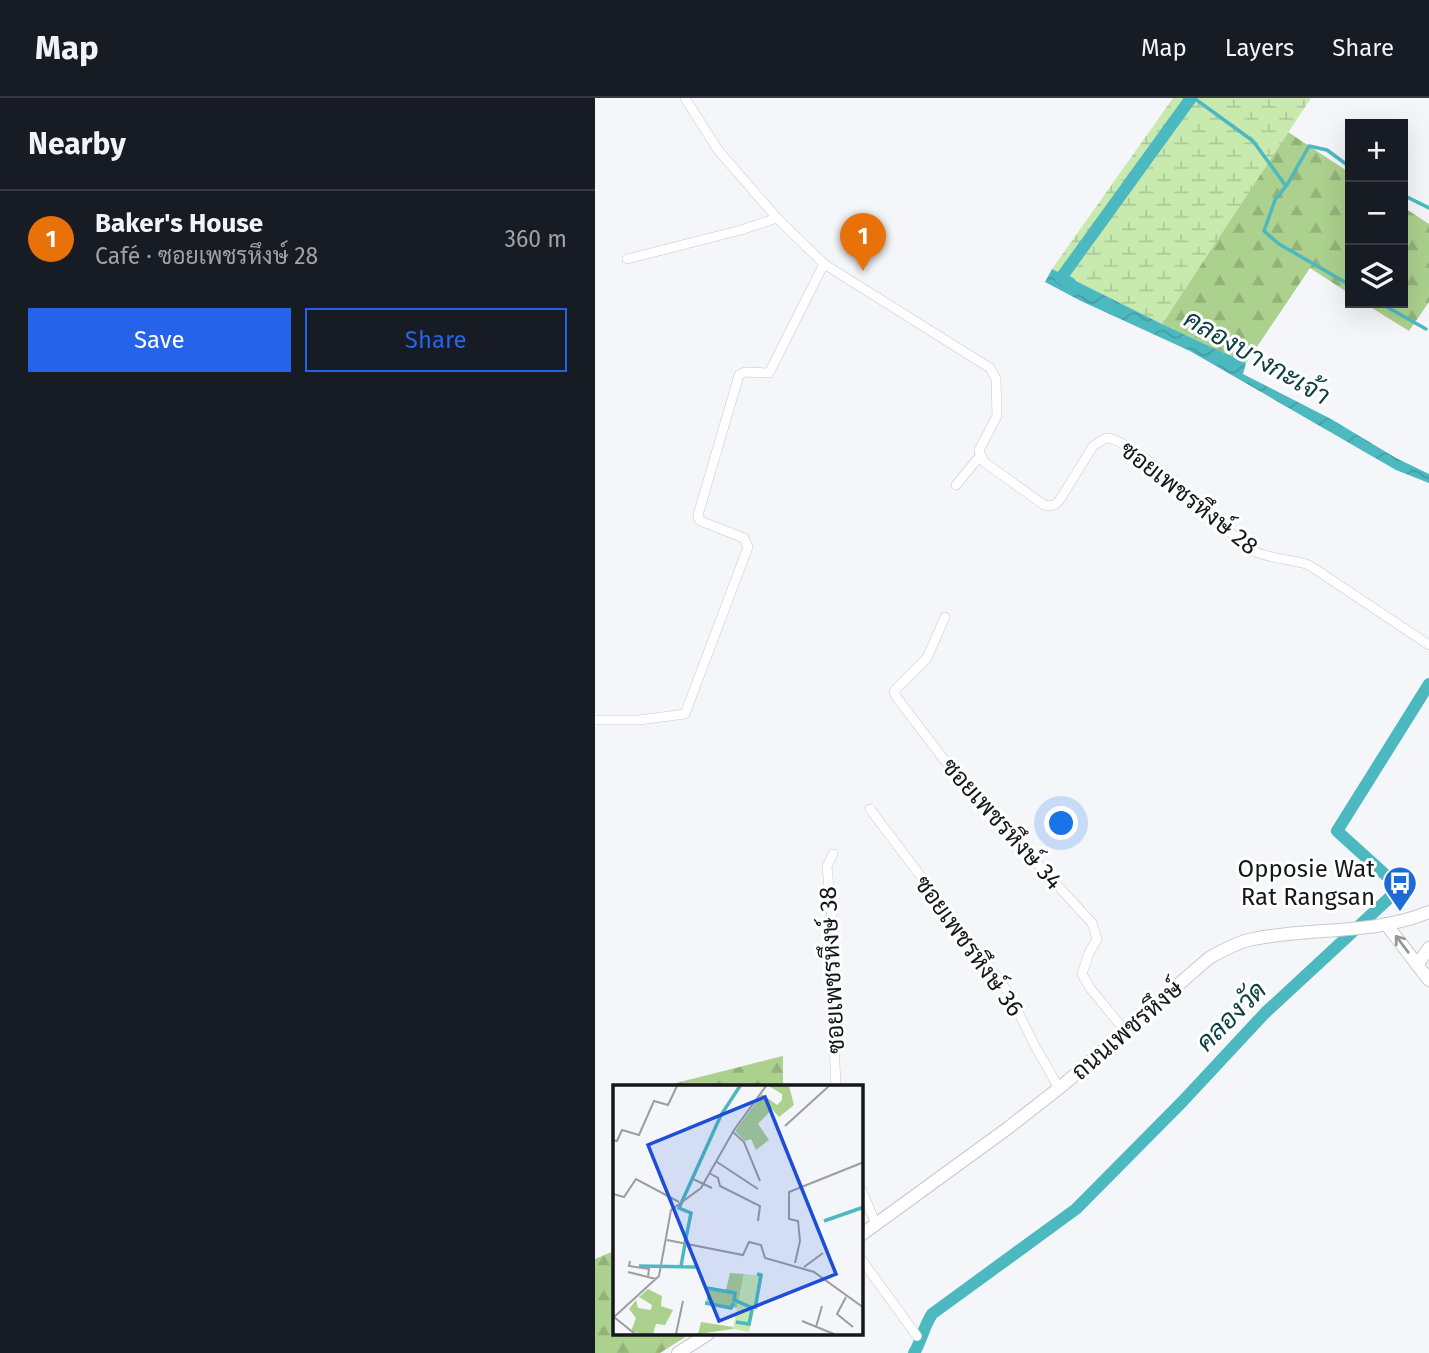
<!DOCTYPE html>
<html lang="en">
<head>
<meta charset="utf-8">
<style>
  body { margin:0; font-family:"Fira Sans",Sarabun,sans-serif; background:#20242c; color:#f1f3f6 }
  .controls { position:absolute; right:21px; top:21px; display:grid; overflow:hidden; border-radius:0px; box-shadow:0 7px 28px #0002 }
  .controls button { width:63px; height:63px; display:grid; place-items:center; padding:0; border:0; border-bottom:2px solid #363941; background:#171b24; color:#f1f3f6; font:35px sans-serif }
  .you { position:absolute; left:467px; top:726px; width:24px; height:24px; margin:-18px; border:5px solid #fff; border-radius:50%; background:#1a73e8; box-shadow:0 0 0 10px #1a73e833 }
  .badge { display:grid; place-items:center; width:46px; height:46px; border-radius:50%; background:#2563eb; color:#fff; font-size:23px; font-weight:700 }
  .pin { position:absolute; translate:-50% -58px; filter:drop-shadow(0 2px 4px #0008) }
  .pin::after { content:''; position:absolute; top:37px; width:24px; height:21px; background:inherit; clip-path:polygon(0 0,100% 0,50% 100%) }
  .list { margin:0; padding:0; list-style:none }
  h2 { display:flex; justify-content:space-between; align-items:center; height:91px; margin:0; padding:0 28px; font-size:30px }
  h2 small { font-size:23px; font-weight:400; color:#9ea1a6 }
  .list li { display:grid; grid-template-columns:46px 1fr auto; gap:21px; align-items:center; box-sizing:border-box; height:98px; padding:0 28px; border-top:2px solid #363941 }
  .list b { display:block; font-size:26px; white-space:nowrap }
  .list p { margin:0; font-size:23px; white-space:nowrap; color:#9ea1a6 }
  .list em { font-size:23px; font-style:normal; color:#9ea1a6 }
  .actions { display:flex; gap:14px; padding:21px 28px }
  .actions a { flex:1; padding:16px 0; border:2px solid #2563eb; border-radius:0px; text-align:center; font-size:24px; color:#2563eb }
  .actions .main { background:#2563eb; color:#fff }
  .icon { flex:none; width:38px; height:38px; fill:none; stroke:currentColor; stroke-width:2; stroke-linecap:round; stroke-linejoin:round }
  .map { position:relative; flex:none; width:834px; height:1255px; overflow:hidden }
  header { display:flex; align-items:center; gap:42px; box-sizing:border-box; height:98px; padding:0 35px; background:#171b24; border-bottom:2px solid #363941 }
  header strong { font-size:33px }
  nav { display:flex; gap:38px; margin-inline-start:auto; font-size:24px }
  main { display:flex }
  aside { flex:1; background:#171b24 }
  .map>svg:first-child { display:block }
  .forest { fill:url(#forest-firs) }
  .wetland { fill:url(#wetland-marsh) }
  .water { fill:url(#water-waves) }
  .lines { fill:none; stroke-linecap:round; stroke-linejoin:round }
  .stream { stroke:#4cb9c0; stroke-width:3.5 }
  .canal { stroke:#4cb9c0; stroke-width:12 }
  .minor-casing { stroke:#c7c9cd; stroke-width:10 }
  .tertiary-casing { stroke:#c7c9cd; stroke-width:14 }
  .secondary-casing { stroke:#c7c9cd; stroke-width:14 }
  .minor { stroke:#fff; stroke-width:9 }
  .tertiary { stroke:#fff; stroke-width:12 }
  .secondary { stroke:#fff; stroke-width:12 }
  .oneway { stroke:#969797 }
  .labels { text-anchor:middle; stroke-width:6; stroke-linejoin:round; paint-order:stroke }
  .street-label { font-size:24px; fill:#161718; stroke:#fff }
  .poi-label { font-size:24px; fill:#161718; stroke:#fff; text-anchor:end }
  .water-label { font-size:26px; font-style:italic; fill:#0e4043; stroke:#fff }
  .inset-river { fill:none; stroke:#4cb9c0; stroke-width:3.5 }
  .inset-road { fill:none; stroke:#9b9da0; stroke-width:2 }
  .view { fill:#1d4ed8; fill-opacity:0.15; stroke:#1d4ed8; stroke-width:3.5 }
  .inset-edge { fill:none; stroke:#161718; stroke-width:3.5 }
</style>
</head>
<body>
<header>
<strong>Map</strong>
<nav><a>Map</a><a>Layers</a><a>Share</a></nav>
</header>
<main>
<aside>
<h2>Nearby<small></small></h2>
<ul class="list">
<li><span class="badge" style="background:#e8710a">1</span><div><b>Baker's House</b><p>Café · ซอยเพชรหึงษ์ 28</p></div><em>360 m</em></li>
</ul>
<div class="actions"><a class="main">Save</a><a>Share</a></div>
</aside>
<div class="map">
<svg width="834" height="1255" viewBox="0 0 834 1255">
  <defs>
    <pattern id="forest-firs" width="22" height="20" patternUnits="userSpaceOnUse" patternTransform="scale(1.75)"><rect width="22" height="20" fill="#acd08d"/><path d="M5 1l3.5 6h-7zM16 11l3.5 6h-7z" fill="#93b279"/></pattern>
    <pattern id="wetland-marsh" width="20" height="14" patternUnits="userSpaceOnUse" patternTransform="scale(1.75)"><rect width="20" height="14" fill="#c9eaaf"/><path d="M1 5h8M5 5V1M11 12h8M15 12V8" fill="none" stroke="#acc896"/></pattern>
    <pattern id="water-waves" width="16" height="10" patternUnits="userSpaceOnUse" patternTransform="scale(1.75)"><rect width="16" height="10" fill="#4cb9c0"/><path d="M0 5q4-4 8 0t8 0" fill="none" stroke="#429ea4"/></pattern>
  </defs>
  <rect width="100%" height="100%" fill="#f4f6fa"/>
  <g class="forest">
    <polygon points="693,34 755,75 755,196 715,170 651,265 567,226"/>
    <polygon points="808,109 834,126 834,204 814,233 769,205 808,205"/>
    <polygon points="188,958 188,989 82,989 81,985"/>
    <polygon points="19,1153 19,1236 95,1236 65,1255 0,1255 0,1161"/>
  </g>
  <polygon class="wetland" points="578,0 716,0 567,226 457,171"/>
  <polygon class="water" points="457,171 567,226 651,265 648,276 736,321 801,360 834,376 834,385 801,372 595,253 486,203 450,184"/>
  <g class="lines">
    <g class="stream">
      <polyline points="599,0 658,43 691,88 680,102 669,133 684,146 755,187"/>
      <polyline points="692,87 714,48 732,52 755,69"/>
      <polyline points="808,97 834,110"/>
      <polyline points="785,205 831,231"/>
    </g>
    <g class="canal">
      <polyline points="475,185 466,180 596,0"/>
      <path d="M319 1255C327 1242 328 1230 337 1216L481 1111 587 1004 670 915 805 790 742 733 834 586"/>
    </g>
    <g class="minor-casing">
      <g id="minor">
        <path d="M90 0 123 52 182 120 229 166 395 270 401 281 402 318 384 352 389 364 449 407C458 409 461 407 466 400L498 348 511 340C540 340 628 431 656 452 677 462 693 460 714 467L834 547"/>
        <polyline points="32,161 146,132 182,120"/>
        <polyline points="361,387 385,358"/>
        <polyline points="350,519 332,560 302,590 299,594 302,600 361,677 497,825 502,841 494,855 487,876 495,890 531,934"/>
        <polyline points="0,622 44,622 90,616 153,449 149,440 108,424 104,422 103,417 144,277 150,274 174,275 229,166"/>
        <polyline points="275,711 413,894 440,948 464,990"/>
        <polyline points="238,756 232,768 238,834 236,873 241,989"/>
        <polyline points="266,1091 281,1126"/>
        <polyline points="266,1161 322,1238"/>
      </g>
    </g>
    <g class="tertiary-casing">
      <g id="tertiary">
        <polyline points="791,826 834,882"/>
        <polyline points="822,867 834,850"/>
      </g>
    </g>
    <g class="secondary-casing">
      <g id="secondary">
        <path d="M266 1137 413 1030 468 987 614 860C628 852 643 844 658 841 716 829 779 837 834 814"/>
        <polyline points="83,1255 113,1236"/>
      </g>
    </g>
    <use href="#minor" class="minor"/>
    <use href="#tertiary" class="tertiary"/>
    <use href="#secondary" class="secondary"/>
  </g>
  <defs><path id="oneway-shaft" d="M-6 0H5M1.5-3L5.5 0L1.5 3" fill="none" stroke-width="1.6" stroke-linecap="round" stroke-linejoin="round" transform="scale(1.75)"/></defs>
  <use class="oneway" href="#oneway-shaft" transform="translate(807 846) rotate(-127)"/>
  <defs>
    <g id="bus-pin" transform="scale(1.75)"><path d="M0 17L-7.5 6A9.5 9.5 0 1 1 7.5 6Z" fill="#1d6bd5" stroke="#fff"/><path d="M-5-6H5V4H4V6H2V4H-2V6H-4V4H-5ZM-3.5-4V0h7V-4ZM-3.5 1.2v1.5H-2V1.2ZM2 1.2v1.5H3.5V1.2Z" fill="#fff"/></g>
  </defs>
  <g fill-rule="evenodd">
    <use href="#bus-pin" x="805" y="785"/>
  </g>
  <g class="labels">
    <g class="street-label">
      <text transform="translate(594 400) rotate(38)" y="8">ซอยเพชรหึงษ์ 28</text>
      <text transform="translate(407 726) rotate(48)" y="8">ซอยเพชรหึงษ์ 34</text>
      <text transform="translate(374 848) rotate(54)" y="8">ซอยเพชรหึงษ์ 36</text>
      <text transform="translate(237 872) rotate(-93)" y="8">ซอยเพชรหึงษ์ 38</text>
      <text transform="translate(532 932) rotate(-41)" y="8">ถนนเพชรหึงษ์</text>
    </g>
    <g class="poi-label">
      <text x="780" y="779">Opposie Wat<tspan x="780" dy="28">Rat Rangsan</tspan></text>
    </g>
    <g class="water-label">
      <text transform="translate(662 259) rotate(30)" y="9">คลองบางกะเจ้า</text>
      <text transform="translate(636 918) rotate(-45)" y="9">คลองวัด</text>
    </g>
  </g>
  <g transform="translate(18 987)">
    <rect width="250" height="250" fill="#f4f6fa"/>
    <path d="M156 1H176L181 20 166 32 159 24 145 39 156 55 143 65 138 54 132 56 122 46 149 9 164 20 169 15V9ZM117 188 131 189 124 223 93 217 96 202 113 205ZM35 204 49 211 48 221 60 225 52 240 43 239 40 249H28L18 246 23 233 16 224 23 215 25 223 38 225 39 220 26 212ZM88 237 120 242V244L85 249Z" fill="#acd08d"/>
    <path d="M131 189 150 191 136 247 120 244Z" fill="#c9eaaf"/>
    <path class="inset-river" d="M211 136 251 122M72 158 78 128 66 123 108 30 127 1M26 181 84 182M68 181 72 159M94 203 122 208 121 215 140 223M92 218 118 223 121 218M142 224 148 190 144 189M123 237 136 239 139 224"/>
    <path class="inset-road" d="M172 41 216 1M120 47 131 57 147 96M0 55 4 56 9 45 26 50 41 16 55 20 64 1M104 77 145 104M96 88 105 93 107 101 147 121 145 136M80 94 99 103M0 109 11 112 23 94 66 117M54 155 130 170 136 157 148 160 152 173 201 187 251 223M17 176 16 181 36 184 35 192M182 178 187 156 185 136 176 134V107L251 77M191 182 210 168M15 187 43 194M233 212 224 229 240 242M1 232 22 249M0 233 46 191 58 125 88 103 121 45 153 1M189 236 221 249M203 242 209 221M63 249 70 216"/>
    <path class="view" d="M152 12 223 189 106 236 35 60Z"/>
    <rect width="250" height="250" class="inset-edge"/>
  </g>
</svg>
<div class="controls">
<button>+</button>
<button>−</button>
<button><svg class="icon" aria-label="layers" viewBox="0 0 24 24"><path d="M12 4l9 5-9 5-9-5zM3 14l9 5 9-5"/></svg></button>
</div>
<div class="you"></div>
<div class="pin badge" style="left:268px;top:173px;background:#e8710a">1</div>
</div>
</main>
</body>
</html>
